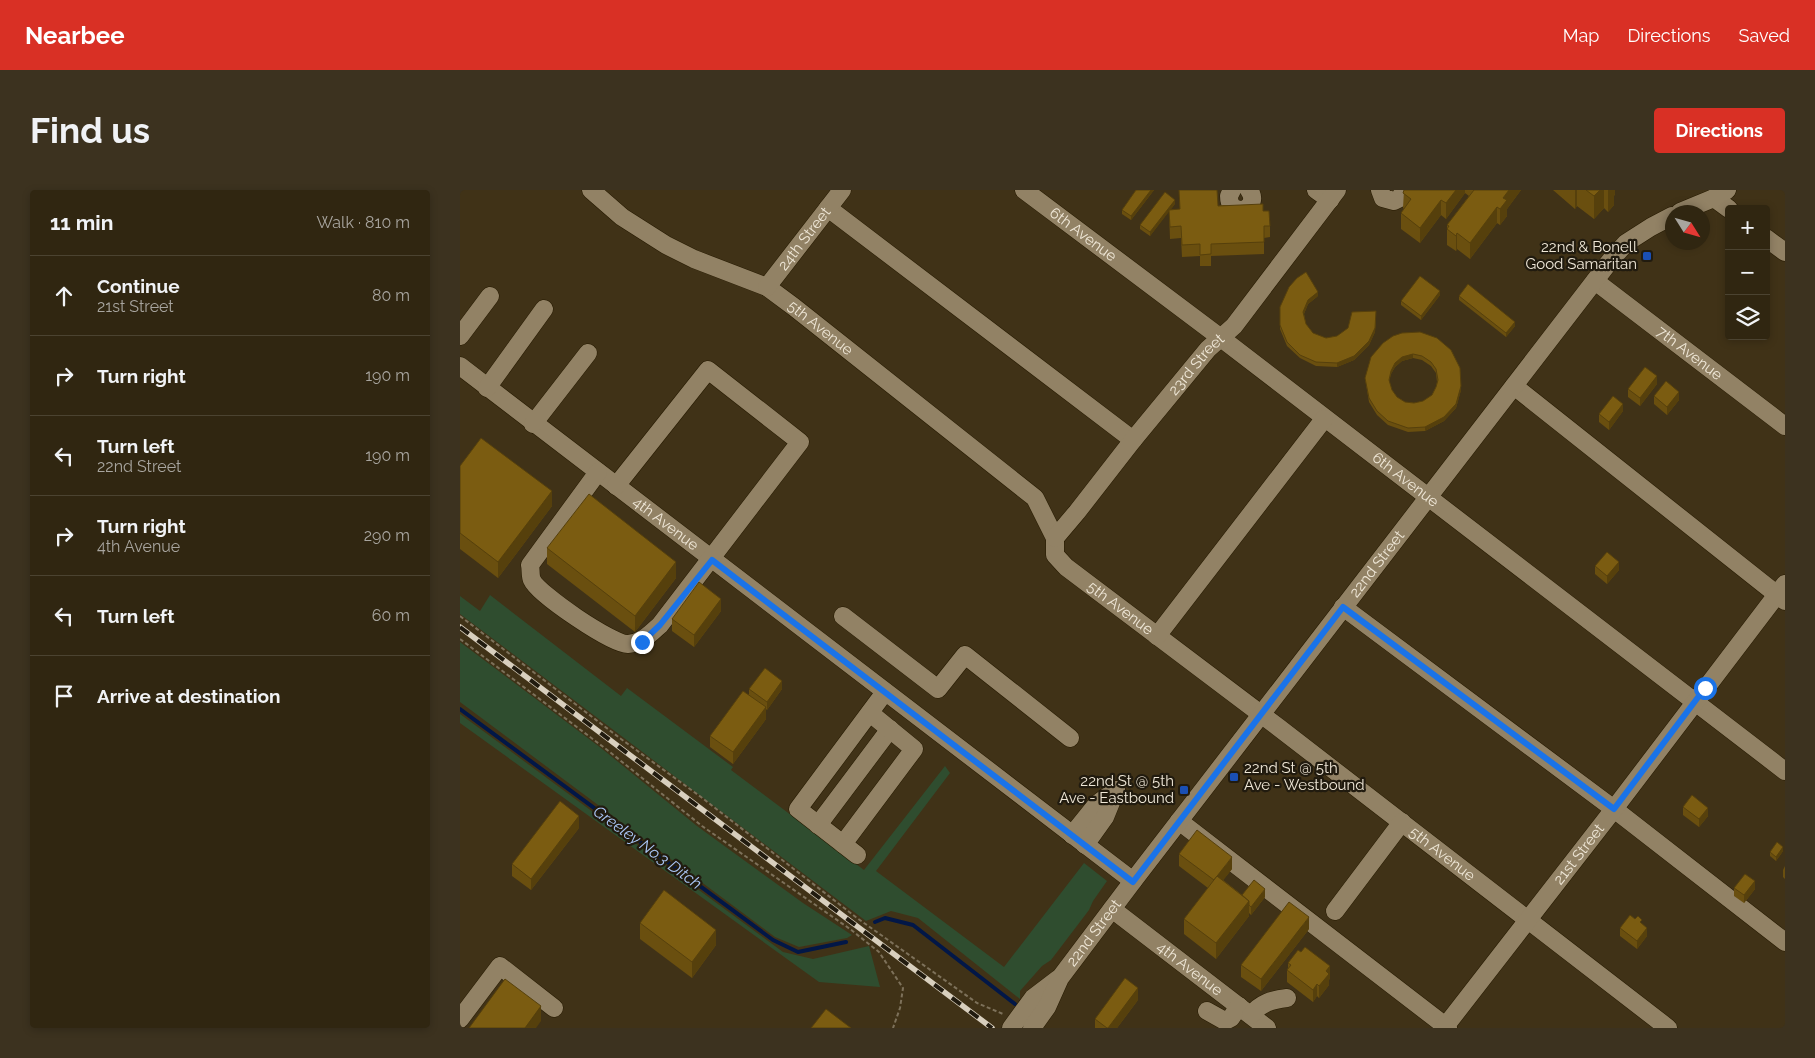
<!DOCTYPE html>
<html lang="en">
<head>
<meta charset="utf-8">
<style>
  body { margin:0; font-family:Raleway,sans-serif; background:#3c321f; color:#f1f3f6 }
  .controls { position:absolute; right:15px; top:15px; display:grid; overflow:hidden; border-radius:5px; box-shadow:0 2px 8px #0003 }
  .controls button { width:45px; height:45px; display:grid; place-items:center; padding:0; border:0; border-bottom:1px solid #4b4331; background:#302611; color:#f1f3f6; font:25px sans-serif }
  .compass { position:absolute; left:1205px; top:15px; width:45px; height:45px; border-radius:50%; background:#302611; box-shadow:0 2px 8px #0003; rotate:127deg }
  .stop { position:absolute; width:15px; height:15px; margin:-11px; border:4px solid #1a73e8; border-radius:50%; background:#fff }
  .stop.end { background:#1a73e8; border-color:#fff; box-shadow:0 1px 5px #0008 }
  .list { margin:0; padding:0; list-style:none }
  h2 { display:flex; justify-content:space-between; align-items:center; height:65px; margin:0; padding:0 20px; font-size:21px }
  h2 small { font-size:16px; font-weight:400; color:#a8a59f }
  .list li { display:grid; grid-template-columns:32px 1fr auto; gap:15px; align-items:center; box-sizing:border-box; height:80px; padding:0 20px; border-top:1px solid #4b4331 }
  .list b { display:block; font-size:19px; white-space:nowrap }
  .list p { margin:0; font-size:16px; white-space:nowrap; color:#a8a59f }
  .list em { font-size:16px; font-style:normal; color:#a8a59f }
  .icon { flex:none; width:28px; height:28px; fill:none; stroke:currentColor; stroke-width:2; stroke-linecap:round; stroke-linejoin:round }
  .map { position:relative; flex:none; width:1325px; height:838px; overflow:hidden; border-radius:5px }
  header { display:flex; align-items:center; gap:30px; box-sizing:border-box; height:70px; padding:0 25px; background:#d93025; color:#fff }
  header strong { font-size:24px }
  nav { display:flex; gap:28px; margin-inline-start:auto; font-size:18px }
  .intro { display:flex; align-items:center; justify-content:space-between; box-sizing:border-box; height:120px; padding:0 30px }
  h1 { margin:0; font-size:35px }
  .button { padding:12px 22px; border-radius:5px; background:#d93025; color:#fff; font-size:18px; font-weight:700 }
  main { display:flex; gap:30px; padding:0 30px }
  aside { flex:1; background:#302611; border-radius:5px; box-shadow:0 2px 8px #0003 }
  .map>svg:first-child { display:block }
  .green { fill:#2f4d2f }
  .lines { fill:none; stroke-linecap:round; stroke-linejoin:round }
  .stream { stroke:#021747; stroke-width:4 }
  .minor-casing { stroke:#261a00; stroke-width:19 }
  .path { stroke:#7d715a; stroke-width:2; stroke-dasharray:4 2.5; stroke-linecap:butt }
  .minor { stroke:#928265; stroke-width:18 }
  .rail-casing { stroke:#d8cfbe; stroke-width:5.5 }
  .rail { stroke:#211b0f; stroke-width:4; stroke-dasharray:11; stroke-linecap:butt }
  .wall { fill:#6a4f0f; fill-rule:evenodd }
  .shaded-wall { fill:#56400c }
  .building { fill:#7b5c11; stroke:#56400c; fill-rule:evenodd }
  .route { stroke:#1a73e8; stroke-width:6 }
  .transit-dot { fill:#1a4fb4; stroke:#211b0f; stroke-width:2 }
  .labels { text-anchor:middle; stroke-width:4.5; stroke-linejoin:round; paint-order:stroke }
  .street-label { font-size:15px; fill:#efe7d7; stroke:#211b0f }
  .poi-label { font-size:15px; fill:#efe7d7; stroke:#211b0f; text-anchor:end }
  .water-label { font-size:16px; font-style:italic; fill:#aac6f6; stroke:#211b0f }
</style>
</head>
<body>
<header>
<strong>Nearbee</strong>
<nav><a>Map</a><a>Directions</a><a>Saved</a></nav>
</header>
<div class="intro"><h1>Find us</h1><a class="button">Directions</a></div>
<main>
<aside>
<h2>11 min<small>Walk · 810 m</small></h2>
<ul class="list">
<li><svg class="icon" aria-label="ahead" viewBox="0 0 24 24"><path d="M12 20V5M6 11l6-6 6 6"/></svg><div><b>Continue</b><p>21st Street</p></div><em>80 m</em></li>
<li><svg class="icon" aria-label="right" viewBox="0 0 24 24"><path d="M7 20v-9h11M14 6l5 5-5 5"/></svg><div><b>Turn right</b></div><em>190 m</em></li>
<li><svg class="icon" aria-label="left" viewBox="0 0 24 24"><path d="M17 20v-9H6M10 6l-5 5 5 5"/></svg><div><b>Turn left</b><p>22nd Street</p></div><em>190 m</em></li>
<li><svg class="icon" aria-label="right" viewBox="0 0 24 24"><path d="M7 20v-9h11M14 6l5 5-5 5"/></svg><div><b>Turn right</b><p>4th Avenue</p></div><em>290 m</em></li>
<li><svg class="icon" aria-label="left" viewBox="0 0 24 24"><path d="M17 20v-9H6M10 6l-5 5 5 5"/></svg><div><b>Turn left</b></div><em>60 m</em></li>
<li><svg class="icon" aria-label="arrive" viewBox="0 0 24 24"><path d="M6 21V4h12l-3 4 3 4H6"/></svg><div><b>Arrive at destination</b></div></li>
</ul>
</aside>
<div class="map">
<svg width="1325" height="838" viewBox="0 0 1325 838">
  <rect width="100%" height="100%" fill="#403217"/>
  <g class="green">
    <polygon points="30,405 161,506 167,498 273,577 271,580 404,680 485,576 490,583 416,681 544,777 624,673 647,691 633,711 629,720 591,770 582,776 560,801 560,809 458,728 431,721 406,731 0,424 0,406 20,421"/>
    <polygon points="0,452 141,558 237,636 343,713 392,745 387,748 339,757 315,747 0,512"/>
    <polygon points="0,524 323,762 353,769 409,756 420,797 359,792 0,533"/>
  </g>
  <g class="lines">
    <g class="stream">
      <polyline points="0,519 313,750 338,762 386,752"/>
      <polyline points="415,732 425,728 453,735 555,814"/>
    </g>
    <g class="minor-casing">
      <g id="minor">
        <path id="s1" d="M131 0 162 27 206 55 234 69 307 97 334 117 575 308 595 348V365L606 377 818 537 1208 838"/>
        <path id="s2" d="M564 0 761 148 1325 581"/>
        <path d="M772 0 769 6C769 15 773 20 783 20 792 17 795 8 789 0"/>
        <polyline points="856,0 870,10"/>
        <polyline points="920,0 923,8 934,11 940,8 944,0"/>
        <polyline points="1254,8 1269,19"/>
        <polyline points="368,18 673,250"/>
        <polyline points="1220,22 1254,8 1267,0"/>
        <polyline points="1306,48 1325,62"/>
        <path id="s3" d="M1135 91 1325 236"/>
        <path id="s4" d="M307 97 382 0"/>
        <polyline points="0,146 30,106"/>
        <path id="s5" d="M0 176 673 691"/>
        <polyline points="1054,196 1325,411"/>
        <polyline points="27,198 84,119"/>
        <polyline points="73,234 128,163"/>
        <path d="M138 282 70 375C71 379 70 386 72 390 78 404 153 455 168 454 182 453 190 444 200 435L340 252 248 180 156 296"/>
        <path id="s6" d="M595 348 617 322 673 250 748 159 774 136 877 0"/>
        <polyline points="883,417 1154,619 1325,752"/>
        <polyline points="383,426 478,499 505,465 610,548"/>
        <polyline points="697,446 864,229"/>
        <polyline points="719,631 988,838"/>
        <polyline points="358,635 430,539"/>
        <polyline points="612,645 637,614 656,600"/>
        <polyline points="383,654 454,559 410,523"/>
        <polyline points="625,655 645,627 656,600"/>
        <polyline points="397,665 338,619 425,502"/>
        <path id="s7" d="M652 719 807 838"/>
        <polyline points="875,721 942,632"/>
        <polyline points="747,821 765,831 771,828 779,816"/>
        <path d="M791 825C801 813 811 810 827 808"/>
        <polyline points="0,829 40,776 94,818"/>
        <polyline points="551,838 573,808 598,789"/>
        <path id="s8" d="M572 838 587 817 600 788 673 691 1150 71 1166 53 1191 37 1212 26"/>
        <path id="s9" d="M984 838 1154 619 1325 394"/>
      </g>
    </g>
    <g class="path">
      <polyline points="0,426 161,549 241,607 397,728 517,813 543,824"/>
      <polyline points="0,449 146,559 242,636 390,739 419,762 443,798 440,818 433,838"/>
    </g>
    <use href="#minor" class="minor"/>
    <g class="rail-casing">
      <polyline id="rail" points="0,437 532,838"/>
    </g>
    <use href="#rail" class="rail"/>
  </g>
  <g class="wall">
    <polygon points="676,0 694,0 671,30 662,24 662,20"/>
    <polygon points="719,0 757,0 758,16 764,15 803,21 810,36 810,47 804,48 804,64 751,66 751,76 740,76 740,66 722,67 721,48 710,49 709,21 690,46 680,39 680,35 715,14 710,20 720,19"/>
    <polygon points="944,0 1061,0 1047,19 1047,26 1040,35 1037,33 1010,69 997,59 996,61 987,55 987,35 1009,6 1005,3 986,29 981,25 960,53 941,39 941,23 944,19 943,18"/>
    <polygon points="1093,0 1155,0 1155,4 1154,6 1154,15 1148,22 1144,18 1134,29 1117,16 1115,19"/>
    <polygon points="980,105 961,130 941,115 941,111"/>
    <polygon points="858,106 848,114 844,124 846,134 853,143 866,148 877,146 916,125 915,142 909,155 894,170 877,177 856,176 840,168 827,156 820,139 820,117"/>
    <polygon points="999,106 1055,136 1046,147 999,110"/>
    <path d="M942 143 1001 200 996 218 984 231 965 241 948 242 928 235 917 225 909 212 905 188ZM953 168 962 170 971 176 976 183 977 192 976 197 972 205 963 211 954 213 945 212 937 207 932 200 929 191 931 184 935 177 942 171Z"/>
    <polygon points="1197,194 1180,216 1168,207 1168,199"/>
    <polygon points="1194,206 1219,210 1207,225 1194,214"/>
    <polygon points="1163,221 1149,240 1139,232 1139,224"/>
    <polygon points="0,276 92,316 38,388 0,359"/>
    <polygon points="87,358 216,388 175,442 87,374"/>
    <polygon points="1135,376 1159,380 1147,394 1135,384"/>
    <polygon points="261,421 234,457 212,441 212,429"/>
    <polygon points="289,499 322,499 307,520 306,519 306,529 273,574 250,557 250,546 289,505"/>
    <polygon points="1223,617 1248,626 1239,637 1223,625"/>
    <polygon points="119,638 71,700 52,686 52,674"/>
    <polygon points="1323,661 1316,671 1310,666 1310,662"/>
    <polygon points="719,664 772,679 763,690 782,705 805,707 791,725 789,723 789,726 756,769 724,744 724,729 748,698 719,676"/>
    <polygon points="1325,676 1325,689 1323,687 1323,680"/>
    <polygon points="1274,698 1295,699 1284,713 1274,706"/>
    <polygon points="180,733 256,755 232,788 180,749"/>
    <polygon points="1182,734 1187,746 1177,759 1160,746 1160,738"/>
    <polygon points="849,739 801,801 781,787 781,775"/>
    <polygon points="828,773 870,788 869,790 869,795 859,808 857,806 853,812 827,792 827,780 828,778"/>
    <polygon points="678,810 657,838 635,838 635,829"/>
  </g>
  <g class="shaded-wall">
    <polygon points="691,0 694,0 671,30 671,26"/>
    <polygon points="996,0 1005,0 1005,3 986,29 986,13"/>
    <polygon points="1049,0 1061,0 1047,19 1047,26 1040,35 1040,19 1043,8"/>
    <polygon points="1115,0 1117,0 1117,16 1115,19"/>
    <polygon points="1140,0 1144,0 1144,18 1134,29 1134,6"/>
    <polygon points="1148,0 1155,0 1155,4 1154,6 1154,15 1148,22"/>
    <polygon points="715,10 715,14 690,46 690,42"/>
    <polygon points="981,10 981,25 960,53 960,38"/>
    <polygon points="1037,17 1037,33 1010,69 1010,53"/>
    <polygon points="997,43 997,59 996,61 996,46"/>
    <polygon points="980,101 980,105 961,130 961,126"/>
    <polygon points="858,102 858,106 848,114 843,126 843,122 848,110"/>
    <polygon points="916,121 915,142 909,155 894,170 877,177 877,173"/>
    <polygon points="1055,132 1055,136 1046,147 1046,143"/>
    <polygon points="953,164 953,168 942,171 935,177 931,184 929,194 931,181 935,173 942,167"/>
    <polygon points="1197,186 1197,194 1180,216 1180,208"/>
    <polygon points="1001,196 1001,200 996,218 984,231 965,241 965,237"/>
    <polygon points="1219,202 1219,210 1207,225 1207,217"/>
    <polygon points="1163,214 1163,221 1149,240 1149,232"/>
    <polygon points="92,301 92,316 38,388 38,372"/>
    <polygon points="216,372 216,388 175,442 175,426"/>
    <polygon points="1159,372 1159,380 1147,394 1147,386"/>
    <polygon points="261,409 261,421 234,457 234,445"/>
    <polygon points="322,491 322,499 307,520 307,512"/>
    <polygon points="306,517 306,529 273,574 273,562"/>
    <polygon points="1248,618 1248,626 1239,637 1239,629"/>
    <polygon points="119,626 119,638 71,700 71,689"/>
    <polygon points="1323,657 1323,661 1316,671 1316,667"/>
    <polygon points="772,667 772,679 754,702 754,690"/>
    <polygon points="1295,691 1295,699 1284,713 1284,705"/>
    <polygon points="805,699 805,707 791,725 791,717"/>
    <polygon points="789,711 789,726 756,769 756,753"/>
    <polygon points="849,727 849,739 801,801 801,789"/>
    <polygon points="1187,738 1187,746 1177,759 1177,751"/>
    <polygon points="256,740 256,755 232,788 232,772"/>
    <polygon points="870,776 870,788 869,790 869,795 859,808 859,796 866,781"/>
    <polygon points="857,794 857,806 853,812 853,800"/>
    <polygon points="678,798 678,810 657,838 648,838"/>
    <polygon points="81,816 81,831 76,838 65,838"/>
  </g>
  <g class="building">
    <polygon points="676,0 691,0 671,26 662,20"/>
    <polygon points="719,0 757,0 758,16 803,14 803,21 809,21 810,36 804,36 804,52 751,54 751,64 740,65 740,54 722,55 721,36 710,37 709,20 720,19"/>
    <polygon points="944,0 996,0 986,13 981,10 960,38 941,23 951,9 943,3"/>
    <polygon points="1014,0 1049,0 1043,8 1047,10 1040,19 1037,17 1010,53 997,43 996,46 987,39 989,36 987,35"/>
    <polygon points="1126,0 1140,0 1134,6"/>
    <polygon points="705,2 715,10 690,42 680,35"/>
    <polygon points="846,82 858,102 848,110 843,122 846,134 853,143 866,148 877,146 888,138 892,122 916,121 915,138 909,151 894,166 877,173 856,172 840,165 827,152 820,135 820,117 829,97 837,88"/>
    <polygon points="960,86 980,101 961,126 941,111"/>
    <polygon points="1008,94 1055,132 1046,143 999,106"/>
    <path d="M960 142 977 148 991 160 1000 178 1001 196 996 214 984 227 965 237 948 238 928 231 917 221 909 208 905 188 911 167 923 153 933 146 942 143ZM953 164 962 166 971 172 976 179 978 190 976 197 972 205 963 211 954 213 945 212 937 207 932 200 929 190 931 181 935 173 942 167Z"/>
    <polygon points="1185,177 1197,186 1180,208 1168,199"/>
    <polygon points="1206,191 1219,202 1207,217 1194,206"/>
    <polygon points="1153,206 1163,214 1149,232 1139,224"/>
    <polygon points="21,248 92,301 38,372 0,343 0,276"/>
    <polygon points="129,304 216,372 175,426 87,358"/>
    <polygon points="1147,362 1159,372 1147,386 1135,376"/>
    <polygon points="239,392 261,409 234,445 212,429"/>
    <polygon points="305,478 322,491 307,512 289,499"/>
    <polygon points="283,501 306,517 273,562 250,546"/>
    <polygon points="1232,605 1248,618 1239,629 1223,617"/>
    <polygon points="100,611 119,626 71,689 52,674"/>
    <polygon points="737,640 772,667 754,690 719,664"/>
    <polygon points="1317,652 1323,657 1316,667 1310,662"/>
    <polygon points="1285,684 1295,691 1284,705 1274,698"/>
    <polygon points="757,686 789,711 756,753 724,729"/>
    <polygon points="794,690 805,699 791,717 789,715 789,711 782,705"/>
    <polygon points="204,700 256,740 232,772 180,733"/>
    <polygon points="829,712 849,727 801,789 781,775"/>
    <polygon points="1170,725 1175,729 1178,726 1182,730 1180,732 1187,738 1177,751 1160,738"/>
    <polygon points="845,757 870,776 866,781 869,784 859,796 857,794 853,800 827,780 831,775 828,773 838,760 841,762"/>
    <polygon points="665,788 678,798 648,838 647,838 635,829"/>
    <polygon points="45,789 81,816 65,838 9,838"/>
    <polygon points="366,819 391,838 351,838"/>
  </g>
  <g class="lines">
    <polyline class="route" points="182,452 200,435 252,370 673,692 883,417 1154,619 1245,498"/>
  </g>
  <g class="transit-dot">
    <rect x="1182" y="61" width="10" height="10" rx="2.5"/>
    <rect x="769" y="582" width="10" height="10" rx="2.5"/>
    <rect x="719" y="595" width="10" height="10" rx="2.5"/>
  </g>
  <g class="labels">
    <g class="street-label">
      <text dy="5" stroke="none"><textPath href="#s2" startOffset="74">6th Avenue</textPath></text>
      <text dy="5" stroke="none"><textPath href="#s4" startOffset="61">24th Street</textPath></text>
      <text dy="5" stroke="none"><textPath href="#s1" startOffset="270">5th Avenue</textPath></text>
      <text dy="5" stroke="none"><textPath href="#s3" startOffset="119">7th Avenue</textPath></text>
      <text dy="5" stroke="none"><textPath href="#s6" startOffset="224">23rd Street</textPath></text>
      <text dy="5" stroke="none"><textPath href="#s2" startOffset="479">6th Avenue</textPath></text>
      <text dy="5" stroke="none"><textPath href="#s5" startOffset="259">4th Avenue</textPath></text>
      <text dy="5" stroke="none"><textPath href="#s8" startOffset="579">22nd Street</textPath></text>
      <text dy="5" stroke="none"><textPath href="#s1" startOffset="690">5th Avenue</textPath></text>
      <text dy="5" stroke="none"><textPath href="#s1" startOffset="1095">5th Avenue</textPath></text>
      <text dy="5" stroke="none"><textPath href="#s9" startOffset="220">21st Street</textPath></text>
      <text dy="5" stroke="none"><textPath href="#s8" startOffset="114">22nd Street</textPath></text>
      <text dy="5" stroke="none"><textPath href="#s7" startOffset="98">4th Avenue</textPath></text>
    </g>
    <g class="poi-label">
      <text x="1177" y="62">22nd &amp; Bonell<tspan x="1177" dy="17">Good Samaritan</tspan></text>
      <text x="784" y="583" text-anchor="start">22nd St @ 5th<tspan x="784" dy="17">Ave - Westbound</tspan></text>
      <text x="714" y="596">22nd St @ 5th<tspan x="714" dy="17">Ave - Eastbound</tspan></text>
    </g>
    <g class="water-label">
      <text transform="translate(188 657) rotate(36)" y="6">Greeley No.3 Ditch</text>
    </g>
  </g>
</svg>
<div class="controls">
<button>+</button>
<button>−</button>
<button><svg class="icon" aria-label="layers" viewBox="0 0 24 24"><path d="M12 4l9 5-9 5-9-5zM3 14l9 5 9-5"/></svg></button>
</div>
<svg class="compass" viewBox="-18 -18 36 36"><path d="M0-13l5 13h-10z" fill="#e53935"/><path d="M0 13l5-13h-10z" fill="#a8a59f"/></svg>
<div class="stop" style="left:1245px;top:498px"></div>
<div class="stop end" style="left:182px;top:452px"></div>
</div>
</main>
</body>
</html>
